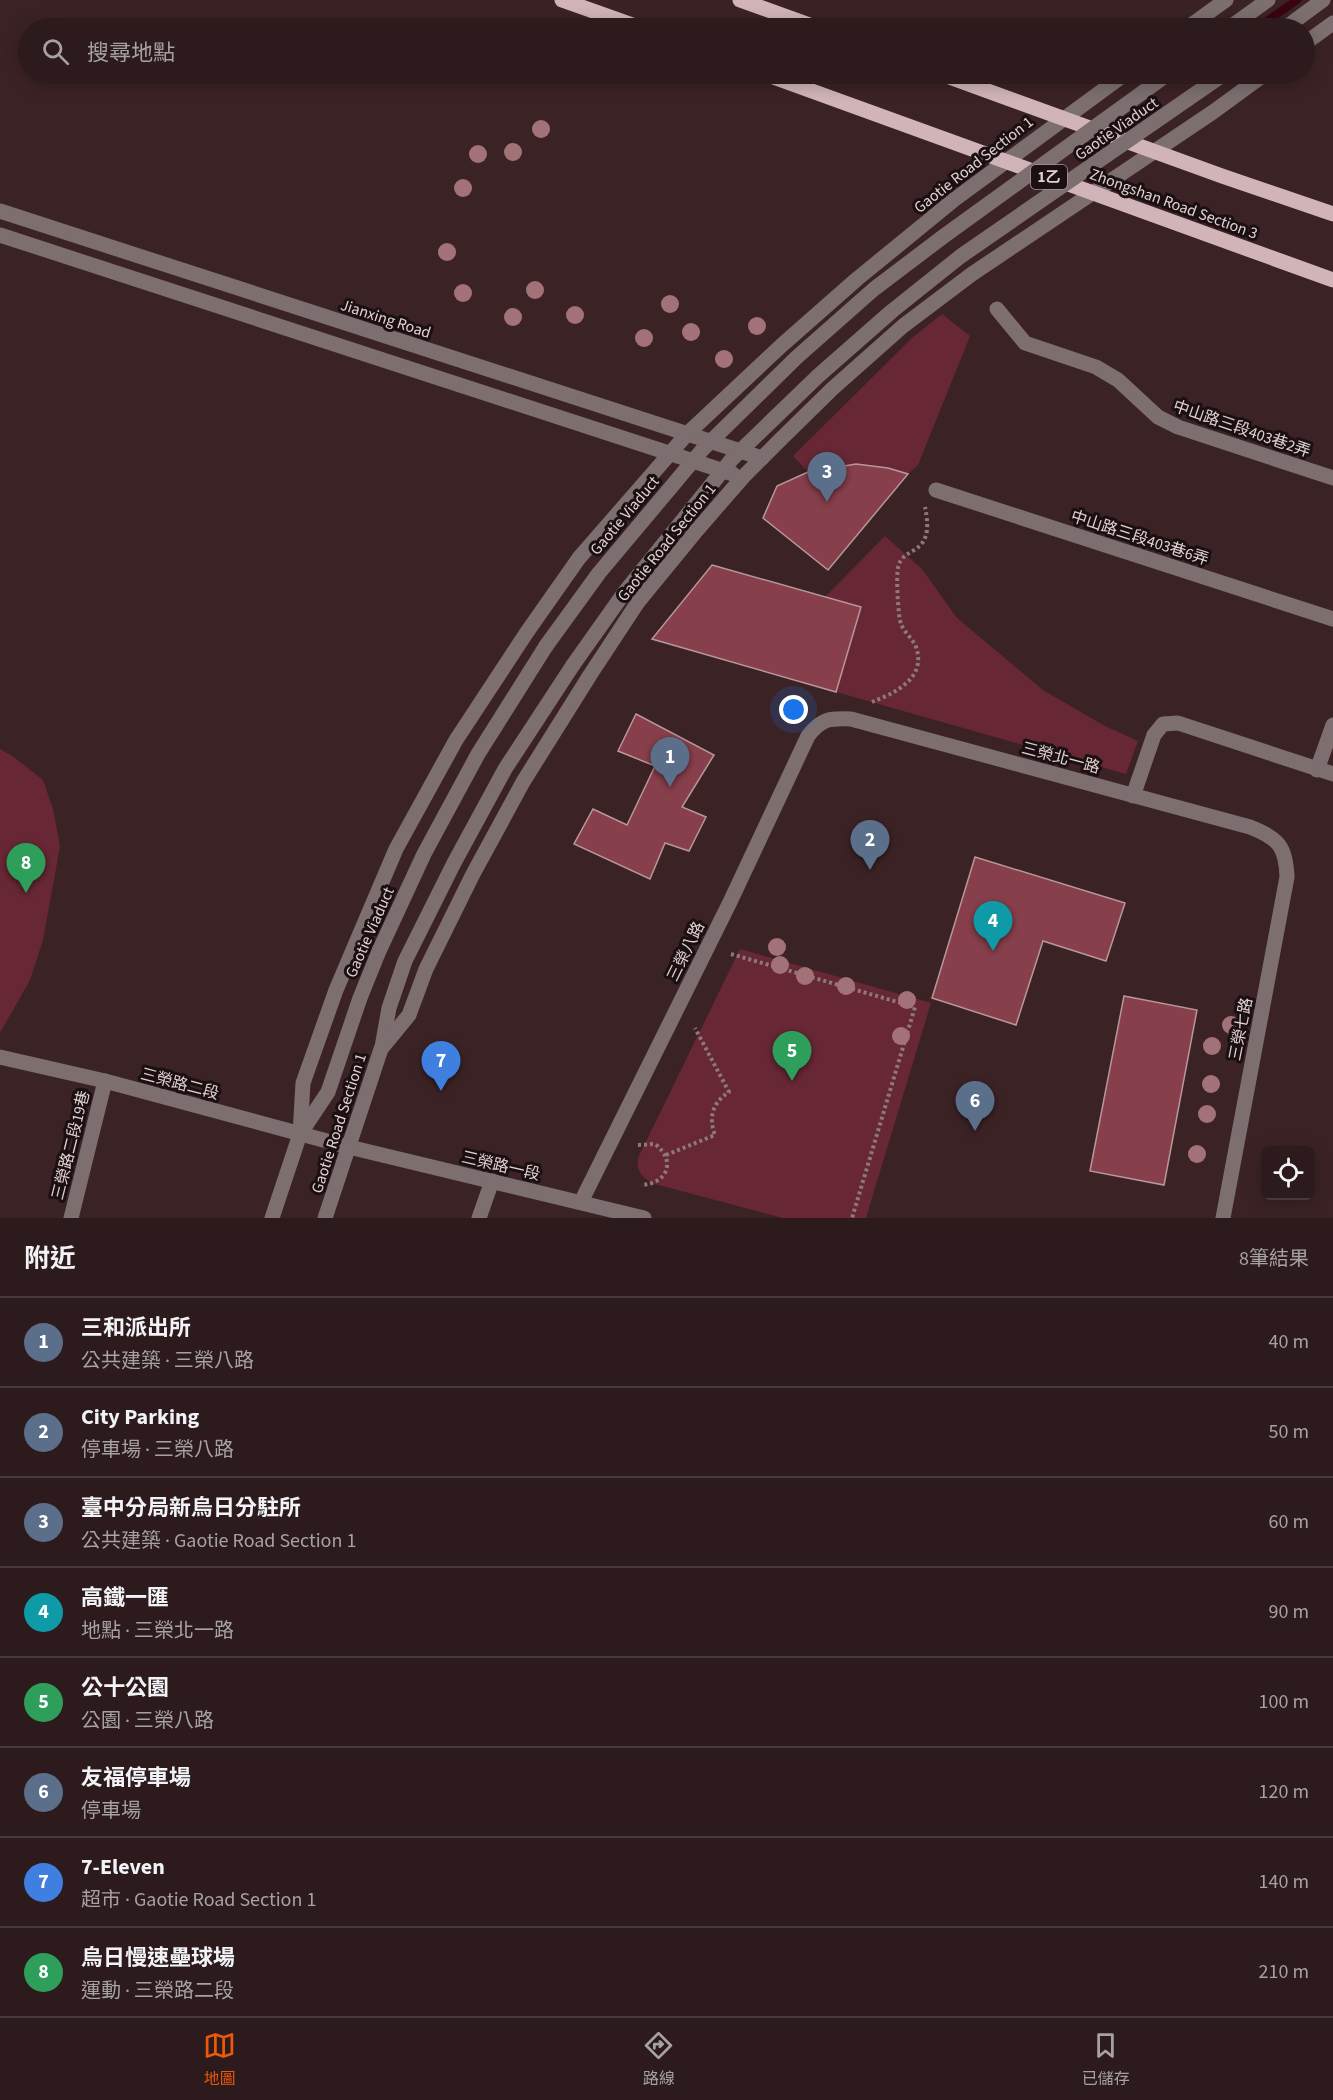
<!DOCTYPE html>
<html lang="zh-TW">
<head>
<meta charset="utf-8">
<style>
  body { margin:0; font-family:"Source Sans 3","Noto Sans TC",sans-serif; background:#382729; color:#f1f3f6 }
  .controls { position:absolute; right:18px; bottom:18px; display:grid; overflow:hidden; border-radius:9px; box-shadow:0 3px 15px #0003 }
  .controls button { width:54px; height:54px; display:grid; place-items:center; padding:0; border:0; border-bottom:2px solid #48383b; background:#2c1a1c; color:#f1f3f6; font:30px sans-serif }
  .you { position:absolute; left:794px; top:710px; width:21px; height:21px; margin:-15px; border:4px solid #fff; border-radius:50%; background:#1a73e8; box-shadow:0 0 0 9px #1a73e833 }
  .badge { display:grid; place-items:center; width:39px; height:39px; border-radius:50%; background:#ea580c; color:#fff; font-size:20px; font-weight:700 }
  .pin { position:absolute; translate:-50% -50px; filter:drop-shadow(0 2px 3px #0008) }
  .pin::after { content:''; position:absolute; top:32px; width:21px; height:18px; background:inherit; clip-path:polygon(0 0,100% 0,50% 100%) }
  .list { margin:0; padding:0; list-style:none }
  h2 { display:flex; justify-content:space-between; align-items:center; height:78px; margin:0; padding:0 24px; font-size:26px }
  h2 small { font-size:20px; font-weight:400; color:#a6a1a3 }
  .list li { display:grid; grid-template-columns:39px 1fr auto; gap:18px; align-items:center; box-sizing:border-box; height:90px; padding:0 24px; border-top:2px solid #48383b }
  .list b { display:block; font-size:22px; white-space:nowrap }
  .list p { margin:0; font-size:20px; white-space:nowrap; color:#a6a1a3 }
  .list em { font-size:20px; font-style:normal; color:#a6a1a3 }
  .icon { flex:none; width:33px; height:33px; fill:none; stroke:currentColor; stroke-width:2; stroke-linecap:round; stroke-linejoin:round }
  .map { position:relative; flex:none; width:1333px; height:1218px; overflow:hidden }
  .search { position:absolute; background:#2c1a1c; box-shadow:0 3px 15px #0003; left:18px; right:18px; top:18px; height:66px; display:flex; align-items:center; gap:15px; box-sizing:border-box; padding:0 21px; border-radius:33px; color:#a6a1a3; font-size:22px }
  .sheet { height:798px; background:#2c1a1c }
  nav { display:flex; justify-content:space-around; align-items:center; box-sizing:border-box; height:84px; border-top:2px solid #48383b; background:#2c1a1c; font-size:16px; color:#a6a1a3 }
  nav a { display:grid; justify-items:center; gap:3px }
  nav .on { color:#ea580c }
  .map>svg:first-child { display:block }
  .green { fill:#682734 }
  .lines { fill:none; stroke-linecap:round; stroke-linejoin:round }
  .stream { stroke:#380412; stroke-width:8 }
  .building { fill:#873f4b; stroke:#b7979b; stroke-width:1.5 }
  .path { stroke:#8d787b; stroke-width:4; stroke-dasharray:3 3; stroke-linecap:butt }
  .minor { stroke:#7d6f70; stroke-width:15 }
  .major { stroke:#d0b4b7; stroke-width:15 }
  .minor-bridge { stroke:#7d6f70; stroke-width:15 }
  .tree { fill:#a27278 }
  .labels { text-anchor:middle; stroke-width:6; stroke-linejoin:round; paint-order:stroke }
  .shield { fill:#1a0f11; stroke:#a69799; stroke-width:1.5 }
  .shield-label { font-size:15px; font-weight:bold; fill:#e2d1d3 }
  .street-label { font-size:16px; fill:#e2d1d3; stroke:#1a0f11 }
</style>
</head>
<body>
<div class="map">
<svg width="1333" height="1218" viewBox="0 0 1333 1218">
  <rect width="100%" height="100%" fill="#3b2225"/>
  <g class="green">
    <polygon points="942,314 970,336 918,465 908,474 888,468 856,464 808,472 793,456 913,337"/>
    <polygon points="885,536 922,569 957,618 1043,690 1105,726 1138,741 1126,774 836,692 861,607 825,597"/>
    <polygon points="0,749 15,758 43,780 53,809 60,846 43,940 30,980 0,1033"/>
    <path d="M740 949 931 1003 866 1218H783L655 1184C643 1179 636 1172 638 1158Z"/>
  </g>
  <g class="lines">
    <polyline class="stream" points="1257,28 1297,0"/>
  </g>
  <g class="building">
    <polygon points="856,464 888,468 908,474 828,570 763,518 777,486 808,472"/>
    <polygon points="712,565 861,607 836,692 652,639"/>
    <polygon points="636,714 714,755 682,807 706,817 689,851 665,843 650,879 574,844 593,809 627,825 655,766 618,751"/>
    <polygon points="975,857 1125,903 1106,961 1043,941 1016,1025 932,998"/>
    <polygon points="1124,996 1197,1010 1164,1185 1090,1171"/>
  </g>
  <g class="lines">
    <g class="path">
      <path d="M872 702C895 693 927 678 916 647 913 639 904 632 901 624 898 616 896 577 898 568 902 544 936 559 925 507"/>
      <polyline points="731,954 915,1007 852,1218"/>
      <path d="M638 1145 655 1144C677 1161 667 1184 641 1185"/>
      <path d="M666 1155 715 1135C708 1117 713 1102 729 1092L695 1028"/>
    </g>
    <g class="minor">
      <polyline points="1187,28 1226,0"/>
      <polyline points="1229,28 1268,0"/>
      <polyline points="1285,28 1323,0"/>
      <polyline points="1304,44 1333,23"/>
      <polyline points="0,211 762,458"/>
      <polyline points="0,235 733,474"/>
      <polyline points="997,309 1025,343 1096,367 1118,380 1158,417 1178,427 1333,478"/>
      <polyline points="936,490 1333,619"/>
      <polyline points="1317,770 1333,725"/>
      <polyline points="1133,796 1154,735 1163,724 1178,723 1333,774"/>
      <polyline points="382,1047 389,1008 405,961 454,863 505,769 573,665"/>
      <polyline points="0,1057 105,1081 349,1147 644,1218"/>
      <polyline points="302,1131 328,1092 360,998 379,951 424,854 478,754 546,646"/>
      <path d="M581 1202 730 902 808 736C821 719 829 718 851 719L1250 827C1278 838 1286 846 1287 877L1223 1218"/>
      <polyline points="71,1218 105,1081"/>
      <polyline points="272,1218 300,1134 303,1083 336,990 396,849 456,740 527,632 579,558 687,434 782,345 857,279 955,199 1125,74"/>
      <polyline points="325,1218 381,1049 409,1015 426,969 473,874 523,782 590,675 638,602 697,530 743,477 779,441 832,389 903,326 972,274 1213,112 1265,74"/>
      <polyline points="479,1218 492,1181"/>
    </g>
    <g class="major">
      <polyline points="562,0 641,28"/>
      <polyline points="740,0 818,28"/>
      <polyline points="765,74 1333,280"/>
      <polyline points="941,74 1222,176 1333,214"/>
    </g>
    <g class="minor-bridge">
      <polyline points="546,646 599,573 703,449 797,357 874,289 944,236 1168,74"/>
      <polyline points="573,665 624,593 732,459 818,376 892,311 961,256 1224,74"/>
    </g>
  </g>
  <g class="tree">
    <circle cx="541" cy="129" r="9"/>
    <circle cx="513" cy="152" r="9"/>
    <circle cx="478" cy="154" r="9"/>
    <circle cx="463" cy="188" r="9"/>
    <circle cx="447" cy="252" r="9"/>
    <circle cx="535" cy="290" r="9"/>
    <circle cx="463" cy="293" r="9"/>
    <circle cx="670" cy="304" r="9"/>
    <circle cx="575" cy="315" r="9"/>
    <circle cx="513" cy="317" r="9"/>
    <circle cx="757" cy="326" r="9"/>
    <circle cx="691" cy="332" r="9"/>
    <circle cx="644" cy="338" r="9"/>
    <circle cx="724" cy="359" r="9"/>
    <circle cx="777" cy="947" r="9"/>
    <circle cx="780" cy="965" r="9"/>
    <circle cx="805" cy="976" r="9"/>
    <circle cx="846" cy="986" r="9"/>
    <circle cx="907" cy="1000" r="9"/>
    <circle cx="1231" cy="1025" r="9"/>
    <circle cx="901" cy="1036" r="9"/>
    <circle cx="1212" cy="1046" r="9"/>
    <circle cx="1211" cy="1084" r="9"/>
    <circle cx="1207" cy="1114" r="9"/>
    <circle cx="1197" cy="1154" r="9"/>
  </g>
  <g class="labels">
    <rect class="shield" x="1031" y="165" width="36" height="24" rx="4.5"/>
    <g class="shield-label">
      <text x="1049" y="182">1乙</text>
    </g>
    <g class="street-label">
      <text transform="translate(1116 128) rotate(-35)" y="6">Gaotie Viaduct</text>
      <text transform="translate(973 164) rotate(-38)" y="6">Gaotie Road Section 1</text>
      <text transform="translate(1174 203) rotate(20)" y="6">Zhongshan Road Section 3</text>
      <text transform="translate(386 318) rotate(18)" y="6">Jianxing Road</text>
      <text transform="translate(1242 428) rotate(19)" y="6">中山路三段403巷2弄</text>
      <text transform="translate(624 515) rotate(-50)" y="6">Gaotie Viaduct</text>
      <text transform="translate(1140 537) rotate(18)" y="6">中山路三段403巷6弄</text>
      <text transform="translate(666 542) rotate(-51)" y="6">Gaotie Road Section 1</text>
      <text transform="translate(1061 757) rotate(15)" y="6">三榮北一路</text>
      <text transform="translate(369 932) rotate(-66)" y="6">Gaotie Viaduct</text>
      <text transform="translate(685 951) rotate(-64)" y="6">三榮八路</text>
      <text transform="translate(1240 1029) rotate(-79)" y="6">三榮七路</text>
      <text transform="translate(180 1083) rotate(15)" y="6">三榮路二段</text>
      <text transform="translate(338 1123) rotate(-72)" y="6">Gaotie Road Section 1</text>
      <text transform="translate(70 1145) rotate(-76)" y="6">三榮路二段19巷</text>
      <text transform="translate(501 1165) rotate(13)" y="6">三榮路一段</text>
    </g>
  </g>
</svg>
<div class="controls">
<button><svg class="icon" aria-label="locate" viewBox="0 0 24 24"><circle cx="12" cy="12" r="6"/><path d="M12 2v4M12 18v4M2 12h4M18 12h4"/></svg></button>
</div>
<div class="you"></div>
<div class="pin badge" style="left:670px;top:787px;background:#5c6f8a">1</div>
<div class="pin badge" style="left:870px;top:870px;background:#5c6f8a">2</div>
<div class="pin badge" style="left:827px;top:502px;background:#5c6f8a">3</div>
<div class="pin badge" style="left:993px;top:951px;background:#0f9aa8">4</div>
<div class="pin badge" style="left:792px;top:1081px;background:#2e9e5b">5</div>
<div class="pin badge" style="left:975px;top:1131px;background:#5c6f8a">6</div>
<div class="pin badge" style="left:441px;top:1091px;background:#3f7fe0">7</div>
<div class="pin badge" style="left:26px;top:893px;background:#2e9e5b">8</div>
<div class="search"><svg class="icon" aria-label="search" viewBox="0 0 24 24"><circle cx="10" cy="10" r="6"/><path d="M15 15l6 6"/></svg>搜尋地點</div>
</div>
<section class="sheet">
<h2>附近<small>8筆結果</small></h2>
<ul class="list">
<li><span class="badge" style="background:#5c6f8a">1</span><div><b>三和派出所</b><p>公共建築 · 三榮八路</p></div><em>40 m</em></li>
<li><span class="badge" style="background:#5c6f8a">2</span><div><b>City Parking</b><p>停車場 · 三榮八路</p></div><em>50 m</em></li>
<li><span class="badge" style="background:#5c6f8a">3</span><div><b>臺中分局新烏日分駐所</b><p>公共建築 · Gaotie Road Section 1</p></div><em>60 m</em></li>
<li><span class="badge" style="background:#0f9aa8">4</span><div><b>高鐵一匯</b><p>地點 · 三榮北一路</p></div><em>90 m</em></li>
<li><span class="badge" style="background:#2e9e5b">5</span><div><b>公十公園</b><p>公園 · 三榮八路</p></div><em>100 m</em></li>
<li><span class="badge" style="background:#5c6f8a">6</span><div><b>友福停車場</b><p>停車場</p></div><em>120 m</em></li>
<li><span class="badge" style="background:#3f7fe0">7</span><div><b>7-Eleven</b><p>超市 · Gaotie Road Section 1</p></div><em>140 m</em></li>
<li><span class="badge" style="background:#2e9e5b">8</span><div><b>烏日慢速壘球場</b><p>運動 · 三榮路二段</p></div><em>210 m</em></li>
</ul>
</section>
<nav>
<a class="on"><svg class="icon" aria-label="map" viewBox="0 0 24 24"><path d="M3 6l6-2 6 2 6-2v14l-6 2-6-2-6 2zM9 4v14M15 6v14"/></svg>地圖</a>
<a><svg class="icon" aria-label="directions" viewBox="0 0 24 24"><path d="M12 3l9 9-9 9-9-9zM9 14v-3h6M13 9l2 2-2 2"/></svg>路線</a>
<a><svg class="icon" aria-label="saved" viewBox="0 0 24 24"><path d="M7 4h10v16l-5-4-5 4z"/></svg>已儲存</a>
</nav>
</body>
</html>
